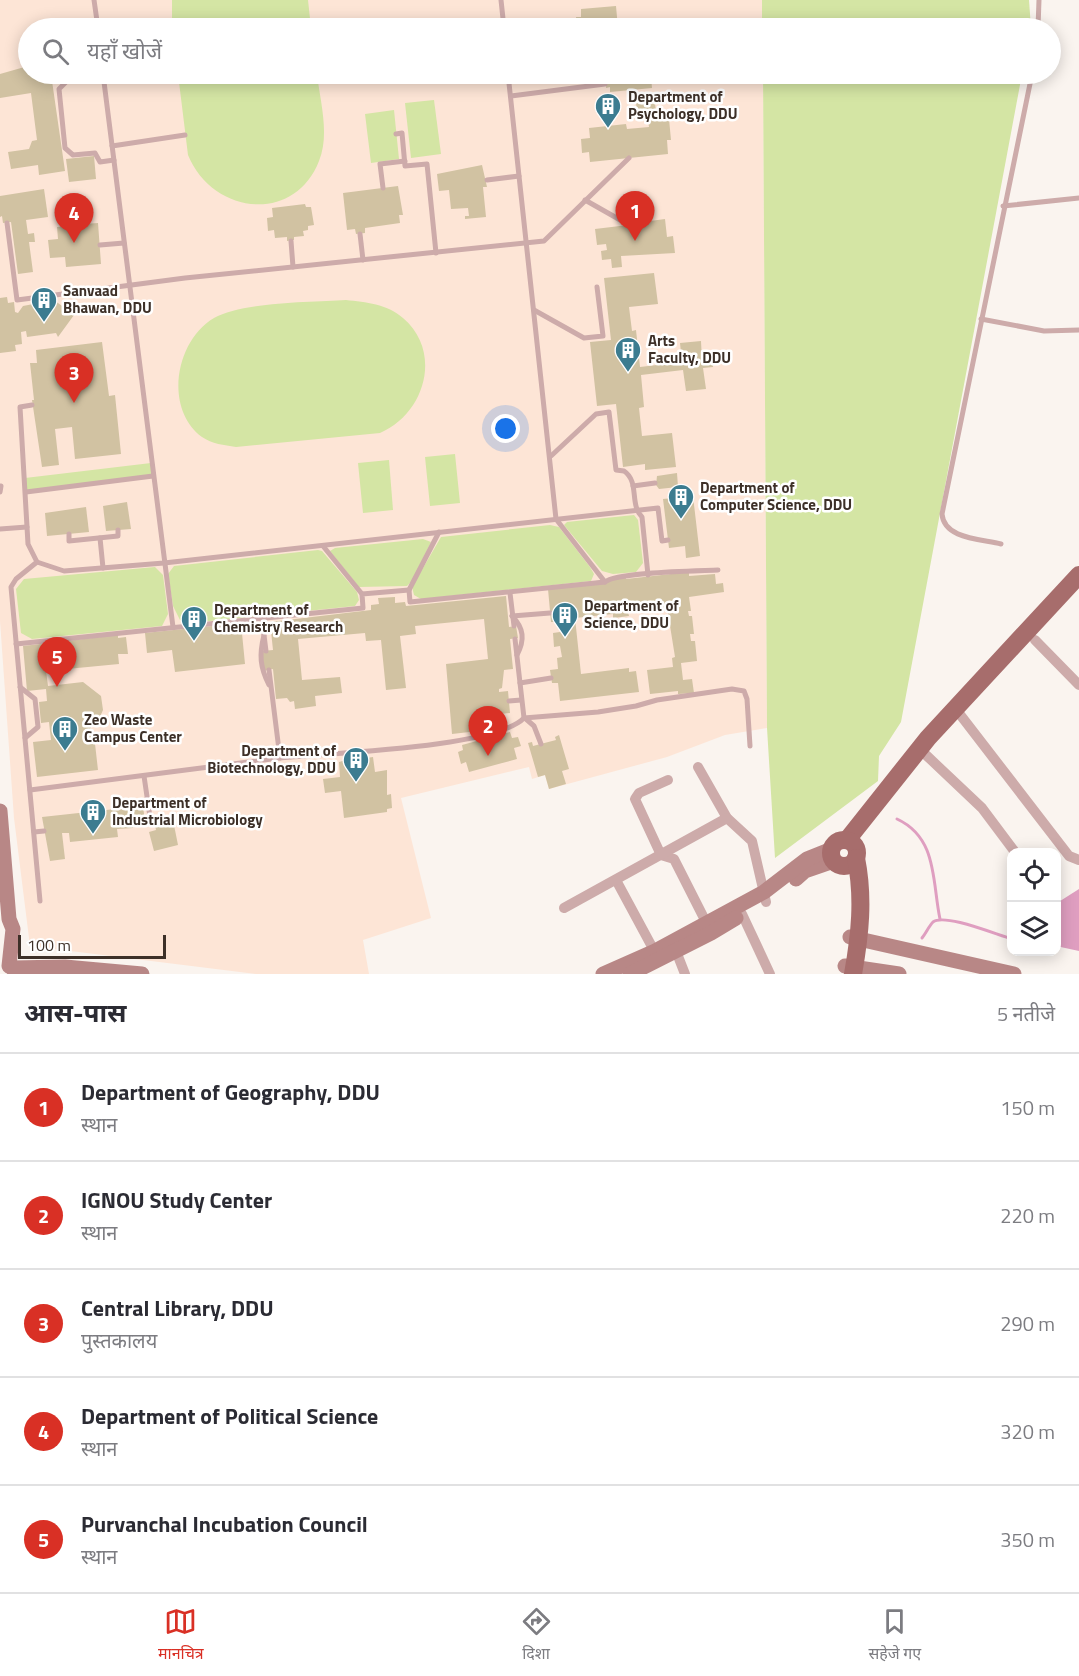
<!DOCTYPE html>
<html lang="hi">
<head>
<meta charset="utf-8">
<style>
  body { margin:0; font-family:"Titillium Web","Noto Sans Devanagari",sans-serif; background:#f2f2f3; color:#2b2b33 }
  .controls { position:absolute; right:18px; bottom:18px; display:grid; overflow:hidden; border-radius:12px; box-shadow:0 3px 15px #0003 }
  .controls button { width:54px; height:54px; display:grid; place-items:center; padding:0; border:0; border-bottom:2px solid #e1e1e2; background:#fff; color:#2b2b33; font:30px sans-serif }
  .scale { position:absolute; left:18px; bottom:15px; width:148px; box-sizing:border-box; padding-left:6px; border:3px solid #3d3028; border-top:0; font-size:16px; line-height:21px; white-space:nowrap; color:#3d3028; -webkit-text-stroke:4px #fff; paint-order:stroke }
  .you { position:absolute; left:506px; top:429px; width:21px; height:21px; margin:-15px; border:4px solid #fff; border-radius:50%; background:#1a73e8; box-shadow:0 0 0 9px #1a73e833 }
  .badge { display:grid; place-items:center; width:39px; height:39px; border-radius:50%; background:#d93025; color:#fff; font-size:20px; font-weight:700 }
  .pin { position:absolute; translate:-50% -50px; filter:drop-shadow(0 2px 3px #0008) }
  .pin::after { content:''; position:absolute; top:32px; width:21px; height:18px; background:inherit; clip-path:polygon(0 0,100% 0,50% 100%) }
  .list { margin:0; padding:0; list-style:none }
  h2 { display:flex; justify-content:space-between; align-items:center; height:78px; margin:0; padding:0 24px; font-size:26px }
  h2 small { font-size:20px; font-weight:400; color:#7c7c81 }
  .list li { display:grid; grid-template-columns:39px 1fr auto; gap:18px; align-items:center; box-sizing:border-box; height:108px; padding:0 24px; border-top:2px solid #e1e1e2 }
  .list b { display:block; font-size:22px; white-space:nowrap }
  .list p { margin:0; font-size:20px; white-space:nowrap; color:#7c7c81 }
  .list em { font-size:20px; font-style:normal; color:#7c7c81 }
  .icon { flex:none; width:33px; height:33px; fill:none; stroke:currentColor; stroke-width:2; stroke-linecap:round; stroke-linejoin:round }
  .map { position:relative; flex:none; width:1079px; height:974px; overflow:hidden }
  .search { position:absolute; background:#fff; box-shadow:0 3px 15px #0003; left:18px; right:18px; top:18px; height:66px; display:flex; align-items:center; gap:15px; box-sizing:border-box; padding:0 21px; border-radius:33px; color:#7c7c81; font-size:22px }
  .sheet { height:618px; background:#fff }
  nav { display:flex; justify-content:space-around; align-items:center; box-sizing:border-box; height:84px; border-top:2px solid #e1e1e2; background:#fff; font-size:16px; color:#7c7c81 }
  nav a { display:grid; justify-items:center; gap:3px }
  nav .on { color:#d93025 }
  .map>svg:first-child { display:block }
  .built { fill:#fde5d6 }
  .green { fill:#d4e5a4 }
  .water { fill:#df9ec0 }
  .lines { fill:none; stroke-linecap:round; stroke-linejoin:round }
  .stream { stroke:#df9ec0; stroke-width:3 }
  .building { fill:#d1c2a2 }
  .lane { stroke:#cdabaa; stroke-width:5 }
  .street { stroke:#cdabaa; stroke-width:10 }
  .secondary { stroke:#b88786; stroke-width:15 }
  .primary { stroke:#a76d6c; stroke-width:18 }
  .labels { text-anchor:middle; stroke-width:5; stroke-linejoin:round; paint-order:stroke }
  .poi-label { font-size:15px; font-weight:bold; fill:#3d3028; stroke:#fff; text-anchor:start }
</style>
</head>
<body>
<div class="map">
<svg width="1079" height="974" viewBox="0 0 1079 974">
  <rect width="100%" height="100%" fill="#faf4ef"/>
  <polygon class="built" points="0,0 762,0 762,28 28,28 28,74 763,74 767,728 725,735 667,757 549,789 545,775 532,779 529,767 401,798 431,918 363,940 369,974 256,974 30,946 14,818 0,621"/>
  <g class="green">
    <polygon points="172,0 308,0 311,28 172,28"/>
    <polygon points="762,0 1029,0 1031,28 762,28"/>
    <path d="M178 74H317C320 101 330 134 319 161 294 225 212 214 188 155Z"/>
    <polygon points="763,74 1022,74 901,722 879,756 878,781 775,858 767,728"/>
    <polygon points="434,100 441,154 411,158 405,103"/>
    <polygon points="394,110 399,159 371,163 365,114"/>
    <path d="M346 300C366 302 387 304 403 318 443 352 425 414 380 433L236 447C224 445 212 444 202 437 163 408 176 340 214 318 242 302 312 302 346 300Z"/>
    <polygon points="455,454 460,503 430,506 425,457"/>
    <polygon points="389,460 393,510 363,513 358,463"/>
    <polygon points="151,463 153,476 26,492 25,478"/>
    <polygon points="634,515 638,520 643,563 636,572 613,574 602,571 564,525 567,522"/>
    <polygon points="550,525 559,527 590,567 594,574 591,581 421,599 414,595 412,587 441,537"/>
    <polygon points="423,539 431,542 412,581 407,586 359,587 330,551 335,548"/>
    <polygon points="318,550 322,551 357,592 359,600 355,606 190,623 180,620 173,606 168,574 174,566"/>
    <polygon points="155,567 163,575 168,614 162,626 32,639 21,633 16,589 24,579"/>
  </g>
  <polygon class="water" points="1079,889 1079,951 1056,946 1057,903"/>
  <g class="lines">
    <g class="stream">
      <path d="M897 819C938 838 932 882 940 919"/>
      <path d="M922 938C926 933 929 926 933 922 945 913 997 935 1012 939"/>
    </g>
  </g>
  <g class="building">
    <polygon points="616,6 618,28 577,28 576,17 581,17 581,9"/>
    <polygon points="668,19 668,28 648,28 648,21"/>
    <polygon points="28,66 28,74 51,74 65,171 39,175 38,165 11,169 8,152 29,149 32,141 37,140 31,93 0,98 0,74"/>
    <polygon points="607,74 663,74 664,76 651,77 652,88 610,92 610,87 606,88"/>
    <polygon points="654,95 657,120 669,119 671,140 667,140 668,154 590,162 589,152 582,153 581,139 590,138 589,128 626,124 627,129 649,127 648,120 638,121 636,103 651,101 650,96"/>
    <polygon points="94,156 96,179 69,182 66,159"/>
    <polygon points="482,165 487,187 483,187 486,217 465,219 465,216 469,216 468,208 451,209 449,190 439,191 437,174"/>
    <polygon points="398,186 403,215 399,215 400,223 365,228 365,233 356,234 355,229 347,230 343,193"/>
    <polygon points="44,189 48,217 26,220 28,234 34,233 35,242 29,242 33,272 18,274 11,222 3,223 2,216 0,217 0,196"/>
    <polygon points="305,204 306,207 311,207 314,225 308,226 308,230 303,231 304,236 294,237 294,240 287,241 287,237 275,238 274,230 268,231 267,218 273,217 272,208"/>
    <polygon points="84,215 84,224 98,223 101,264 66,267 65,257 50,258 48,240 58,239 57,227 69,226 68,217"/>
    <polygon points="643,219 643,222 665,219 667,237 673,236 675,253 621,256 622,267 612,268 611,259 602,260 601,251 607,250 606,244 597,245 595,229 628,225 628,221"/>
    <polygon points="654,273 658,304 629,307 632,331 636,330 640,367 682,362 680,343 701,341 702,361 712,360 713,367 703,368 706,389 686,391 683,370 641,375 644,407 639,408 642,436 672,433 676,467 645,470 645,464 623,467 616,404 597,406 590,342 611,340 604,278"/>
    <polygon points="7,297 8,303 14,302 15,312 18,313 23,306 54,300 74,315 58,337 56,333 27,337 26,331 21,332 22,344 15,345 16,351 0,353 0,298"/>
    <polygon points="102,342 109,396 115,395 121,454 75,459 72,427 55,429 59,465 42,467 32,400 34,400 30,363 37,363 36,350"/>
    <polygon points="677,473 678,487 659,489 656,485 657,476"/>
    <polygon points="693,496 700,556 686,558 685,546 669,548 663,499"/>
    <polygon points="127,502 131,529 106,531 103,506"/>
    <polygon points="86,507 89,532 47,536 45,513"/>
    <polygon points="689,572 689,576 715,574 716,584 723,583 724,592 689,597 691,611 688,611 689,616 692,616 694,634 690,634 691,641 695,641 697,661 681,663 683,680 692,679 694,693 678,694 678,691 650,694 647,670 673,667 672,658 675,657 667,607 628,612 629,616 613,618 613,614 575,618 581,674 629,668 629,672 636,671 639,692 560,701 558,683 552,683 550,670 558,669 557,658 562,657 560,646 554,647 553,633 560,632 559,622 551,622 548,589 626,576 626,579"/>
    <polygon points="506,596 509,627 516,626 518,638 510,639 513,669 504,670 502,688 499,689 499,692 508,691 510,713 477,716 478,731 452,734 446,664 488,659 484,619 415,626 416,634 400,636 406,688 386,690 381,640 366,641 365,633 298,639 302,680 340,677 342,693 315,696 316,706 295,709 294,701 290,702 287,698 276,699 273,669 263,671 262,651 273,650 270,622 371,610 371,605 379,604 378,598 395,597 395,603 405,602 406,606"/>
    <polygon points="241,623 245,664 175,672 172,650 147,653 145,633"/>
    <polygon points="118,635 118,638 126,637 128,654 118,654 119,664 46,671 48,686 83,682 101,696 103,710 99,719 96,720 85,736 94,735 98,770 37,777 33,742 51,740 49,722 41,723 39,702 47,701 46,689 27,691 23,646"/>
    <polygon points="510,732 512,738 518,737 521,746 514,748 517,759 469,772 466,762 461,764 458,752 463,750 462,745"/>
    <polygon points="559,735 569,769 562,771 566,784 549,789 545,775 538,777 528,743 532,742 533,746 556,740 555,737"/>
    <polygon points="360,756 360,759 373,757 375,772 387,770 387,795 391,794 392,808 387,809 387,812 344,818 341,791 325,793 323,779 340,777 339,762"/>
    <polygon points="143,806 145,822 132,823 133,828 117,829 118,837 70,842 69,833 62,833 65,859 50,861 42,817"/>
    <polygon points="164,823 165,827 174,825 178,845 154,851 149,832 156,830 155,825"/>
  </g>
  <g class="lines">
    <g class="lane">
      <polyline points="94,0 98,28"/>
      <polyline points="501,0 504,28"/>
      <polyline points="1038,28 1039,0"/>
      <polyline points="74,74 59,89 65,148 73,155 95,153 100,162 114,160"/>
      <polyline points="103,74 173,627"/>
      <polyline points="508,74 556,519 605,582"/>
      <polyline points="511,96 605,84"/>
      <polyline points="396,134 402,133 405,166 427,164 436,253"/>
      <polyline points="112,146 185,135"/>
      <polyline points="487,180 519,176"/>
      <polyline points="383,188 380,164 405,161"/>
      <polyline points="585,200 622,221 635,220"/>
      <polyline points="1003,206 1079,198"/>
      <polyline points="7,223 17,300 185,278 544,241 629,158"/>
      <polyline points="360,234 363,260"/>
      <polyline points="291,241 293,267"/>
      <polyline points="100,245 124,243"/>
      <polyline points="534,310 584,338 603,336 597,287"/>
      <polyline points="981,319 1044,331 1079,330"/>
      <polyline points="32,405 20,407 28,544 37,562 64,571 164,563 658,508 662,541 668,540"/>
      <path d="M551 456 596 414 609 412 616 470 624 471C640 482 629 504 642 517L648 575"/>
      <polyline points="633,486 655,483"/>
      <polyline points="0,492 1,486"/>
      <polyline points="26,492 153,476"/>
      <polyline points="0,529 27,527"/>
      <polyline points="69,534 69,541 118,536 118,530"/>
      <polyline points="100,538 103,568"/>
      <path d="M1001 544C981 539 944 539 942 514L1032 74"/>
      <polyline points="323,546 362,594"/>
      <polyline points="37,562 16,579 11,587 40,901"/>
      <polyline points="409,590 439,532"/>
      <polyline points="510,593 514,626"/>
      <path d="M512 616C524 628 525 640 517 655"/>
      <polyline points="512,616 550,613"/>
      <polyline points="262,619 266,651"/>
      <path d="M264 635C259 655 260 667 269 685"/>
      <path d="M16 644 363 608 362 594 409 590 410 602 605 582C616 572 697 571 718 570"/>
      <polyline points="269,670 280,758"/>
      <polyline points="520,683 551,678"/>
      <polyline points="20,687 35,699 38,727 25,738"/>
      <polyline points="509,701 521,700"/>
      <polyline points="524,718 598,712 636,706 657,700 732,689 744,691 747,699 750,746"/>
      <polyline points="526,719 534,726 541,744"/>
      <polyline points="144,776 150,817"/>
      <path d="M30 790C113 780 196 768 279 758 328 753 495 748 524 718L515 639"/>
      <polyline points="144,818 150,817 158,824"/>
      <polyline points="34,832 44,831"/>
    </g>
    <g class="street">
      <polyline points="1035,640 1079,685"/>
      <polyline points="955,708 1069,856 1079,860"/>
      <polyline points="926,755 982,808 1015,852"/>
      <polyline points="698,767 727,818 752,841 766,902"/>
      <polyline points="668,780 639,793 635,799 661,855 674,859 709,928"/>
      <polyline points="616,880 657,956"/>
      <polyline points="564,908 727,818"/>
      <polyline points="742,914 770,974"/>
      <polyline points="676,951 685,974"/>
    </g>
    <g class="secondary">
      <polyline points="0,811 9,919 13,929 9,966"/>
      <polyline points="796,879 805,871 834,861"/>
      <polyline points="850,937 1014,974"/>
      <polyline points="845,966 899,974"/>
      <polyline points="12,968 65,967 142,974"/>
      <polyline points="603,974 655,951 764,892 807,859 832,849"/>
      <polyline points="630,974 711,933 736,918"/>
    </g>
    <g class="primary">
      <polyline points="847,840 928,738 1079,575"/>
      <circle cx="844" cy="853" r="13"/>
      <path d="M853 974C860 935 864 898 856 858"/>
    </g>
  </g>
  <defs>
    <g id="building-pin" transform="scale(1.35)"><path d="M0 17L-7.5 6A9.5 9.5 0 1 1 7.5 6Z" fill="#3c7c90" stroke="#fff"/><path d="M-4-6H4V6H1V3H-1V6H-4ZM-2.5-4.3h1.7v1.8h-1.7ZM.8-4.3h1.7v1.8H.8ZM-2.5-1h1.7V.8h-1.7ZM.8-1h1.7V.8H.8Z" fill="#fff"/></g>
  </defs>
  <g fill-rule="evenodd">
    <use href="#building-pin" x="608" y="106"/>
    <use href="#building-pin" x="44" y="300"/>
    <use href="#building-pin" x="628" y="350"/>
    <use href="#building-pin" x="681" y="497"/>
    <use href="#building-pin" x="565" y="615"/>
    <use href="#building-pin" x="194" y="619"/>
    <use href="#building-pin" x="65" y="729"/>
    <use href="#building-pin" x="356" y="760"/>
    <use href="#building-pin" x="93" y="812"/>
  </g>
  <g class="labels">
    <g class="poi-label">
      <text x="628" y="102">Department of<tspan x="628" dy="17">Psychology, DDU</tspan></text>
      <text x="63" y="296">Sanvaad<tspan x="63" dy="17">Bhawan, DDU</tspan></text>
      <text x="648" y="346">Arts<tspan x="648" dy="17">Faculty, DDU</tspan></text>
      <text x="700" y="493">Department of<tspan x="700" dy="17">Computer Science, DDU</tspan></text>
      <text x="584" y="611">Department of<tspan x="584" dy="17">Science, DDU</tspan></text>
      <text x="214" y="615">Department of<tspan x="214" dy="17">Chemistry Research</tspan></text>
      <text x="84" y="725">Zeo Waste<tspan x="84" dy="17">Campus Center</tspan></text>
      <text x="336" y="756" text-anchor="end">Department of<tspan x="336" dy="17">Biotechnology, DDU</tspan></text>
      <text x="112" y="808">Department of<tspan x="112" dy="17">Industrial Microbiology</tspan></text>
    </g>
  </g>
</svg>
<div class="controls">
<button><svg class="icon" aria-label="locate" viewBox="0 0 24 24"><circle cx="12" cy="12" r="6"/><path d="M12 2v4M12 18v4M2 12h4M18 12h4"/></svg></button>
<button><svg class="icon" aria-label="layers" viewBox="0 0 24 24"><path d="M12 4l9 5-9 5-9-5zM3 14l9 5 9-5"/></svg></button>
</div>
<div class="scale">100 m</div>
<div class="you"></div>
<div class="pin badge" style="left:635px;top:241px">1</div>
<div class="pin badge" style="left:488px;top:756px">2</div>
<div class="pin badge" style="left:74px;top:403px">3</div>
<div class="pin badge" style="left:74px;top:243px">4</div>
<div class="pin badge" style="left:57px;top:687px">5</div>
<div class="search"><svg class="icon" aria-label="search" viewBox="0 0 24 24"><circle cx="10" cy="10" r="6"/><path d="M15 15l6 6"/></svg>यहाँ खोजें</div>
</div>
<section class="sheet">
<h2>आस-पास<small>5 नतीजे</small></h2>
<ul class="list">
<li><span class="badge">1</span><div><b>Department of Geography, DDU</b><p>स्थान</p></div><em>150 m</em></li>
<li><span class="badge">2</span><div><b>IGNOU Study Center</b><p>स्थान</p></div><em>220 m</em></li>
<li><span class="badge">3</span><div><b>Central Library, DDU</b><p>पुस्तकालय</p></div><em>290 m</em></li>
<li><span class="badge">4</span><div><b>Department of Political Science</b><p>स्थान</p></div><em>320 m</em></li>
<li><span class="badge">5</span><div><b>Purvanchal Incubation Council</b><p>स्थान</p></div><em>350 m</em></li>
</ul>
</section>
<nav>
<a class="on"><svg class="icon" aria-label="map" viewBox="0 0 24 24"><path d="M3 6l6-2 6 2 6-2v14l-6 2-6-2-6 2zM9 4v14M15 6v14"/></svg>मानचित्र</a>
<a><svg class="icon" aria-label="directions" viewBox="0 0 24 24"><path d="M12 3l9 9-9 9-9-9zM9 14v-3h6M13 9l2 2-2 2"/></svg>दिशा</a>
<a><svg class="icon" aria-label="saved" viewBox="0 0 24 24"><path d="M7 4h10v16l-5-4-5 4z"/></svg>सहेजे गए</a>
</nav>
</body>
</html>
